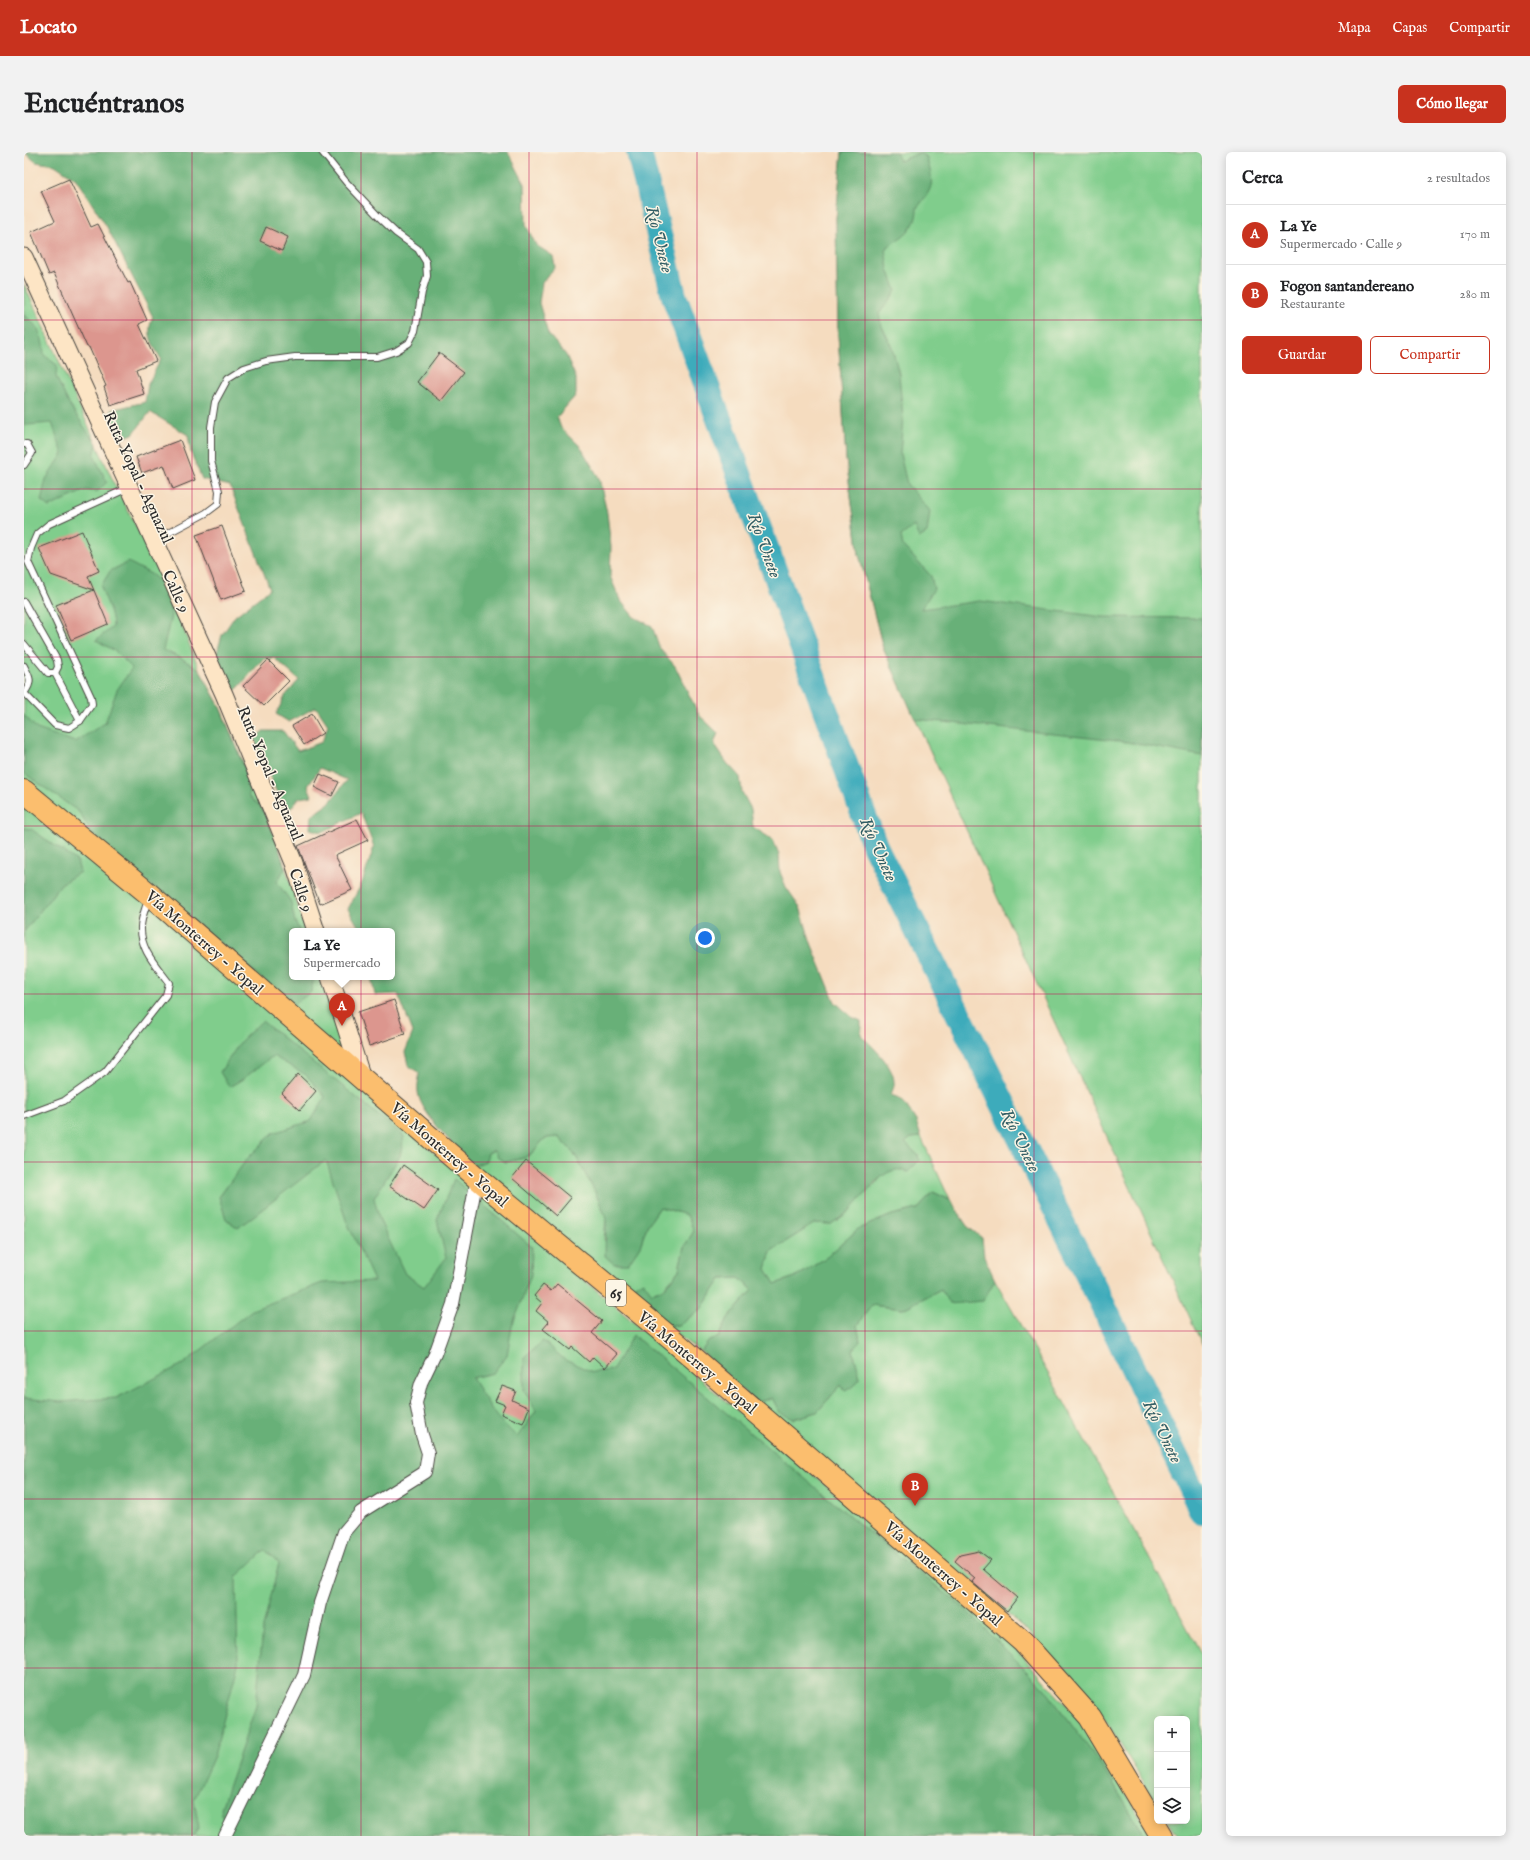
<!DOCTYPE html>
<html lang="es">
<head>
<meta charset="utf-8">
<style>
  body { margin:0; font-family:"IM FELL English",serif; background:#f2f2f2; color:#202124 }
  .controls { position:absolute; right:12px; bottom:12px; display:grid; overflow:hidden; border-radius:6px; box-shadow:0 2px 10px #0003 }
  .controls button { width:36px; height:36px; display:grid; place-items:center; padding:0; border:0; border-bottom:1px solid #e0e0e0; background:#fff; color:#202124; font:20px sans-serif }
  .you { position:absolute; left:681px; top:786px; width:14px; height:14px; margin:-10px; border:3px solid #fff; border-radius:50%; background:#1a73e8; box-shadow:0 0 0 6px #1a73e833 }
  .badge { display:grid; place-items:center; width:26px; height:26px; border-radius:50%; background:#c8321e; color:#fff; font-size:13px; font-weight:700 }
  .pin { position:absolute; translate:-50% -33px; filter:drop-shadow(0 1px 2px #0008) }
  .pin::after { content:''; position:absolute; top:21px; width:14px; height:12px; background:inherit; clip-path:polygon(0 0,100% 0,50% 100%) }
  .popup { position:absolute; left:265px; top:776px; width:106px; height:52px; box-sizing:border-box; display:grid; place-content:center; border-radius:6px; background:#fff; filter:drop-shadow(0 1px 3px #0005); font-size:13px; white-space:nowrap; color:#757577 }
  .popup b { font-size:15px; color:#202124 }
  .popup::after { content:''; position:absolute; left:50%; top:100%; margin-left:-8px; border:8px solid transparent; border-top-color:#fff }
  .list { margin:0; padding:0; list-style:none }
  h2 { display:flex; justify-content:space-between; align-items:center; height:52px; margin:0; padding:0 16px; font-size:17px }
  h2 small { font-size:13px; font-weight:400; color:#757577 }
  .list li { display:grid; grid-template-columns:26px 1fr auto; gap:12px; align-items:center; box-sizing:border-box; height:60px; padding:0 16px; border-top:1px solid #e0e0e0 }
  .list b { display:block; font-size:15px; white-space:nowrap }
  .list p { margin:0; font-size:13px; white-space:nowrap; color:#757577 }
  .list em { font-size:13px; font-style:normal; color:#757577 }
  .actions { display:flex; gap:8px; padding:12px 16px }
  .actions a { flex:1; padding:9px 0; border:1px solid #c8321e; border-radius:6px; text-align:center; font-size:14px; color:#c8321e }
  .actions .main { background:#c8321e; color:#fff }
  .icon { flex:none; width:22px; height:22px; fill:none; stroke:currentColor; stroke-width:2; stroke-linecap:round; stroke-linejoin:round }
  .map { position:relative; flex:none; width:1178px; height:1684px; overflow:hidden; border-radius:6px }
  header { display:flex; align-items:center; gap:24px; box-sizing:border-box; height:56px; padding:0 20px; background:#c8321e; color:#fff }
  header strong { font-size:19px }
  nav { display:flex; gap:22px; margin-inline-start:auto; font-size:14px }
  .intro { display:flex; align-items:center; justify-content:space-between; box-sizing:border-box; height:96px; padding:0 24px }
  h1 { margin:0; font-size:28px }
  .button { padding:10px 18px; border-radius:6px; background:#c8321e; color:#fff; font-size:14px; font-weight:700 }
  main { display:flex; gap:24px; padding:0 24px }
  aside { flex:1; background:#fff; border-radius:6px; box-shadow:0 2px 10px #0003 }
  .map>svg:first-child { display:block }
  .green { fill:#80cd8c; stroke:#567c5c }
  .forest { fill:#68b078; stroke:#4a6e52 }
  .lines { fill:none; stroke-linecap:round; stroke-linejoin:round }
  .river { stroke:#3dabbb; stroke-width:26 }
  .building { fill:#dc968e }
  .lane-casing { stroke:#494641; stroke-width:8 }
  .street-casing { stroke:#494641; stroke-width:14 }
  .secondary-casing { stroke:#494641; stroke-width:19 }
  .highway-casing { stroke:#494641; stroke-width:24 }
  .lane { stroke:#fff; stroke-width:6 }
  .street { stroke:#fff; stroke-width:12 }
  .secondary { stroke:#fde5c5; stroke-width:17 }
  .highway { stroke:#fbbe6e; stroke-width:22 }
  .grid { fill:none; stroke:#c2185b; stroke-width:1; stroke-opacity:0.55 }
  .labels { text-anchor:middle; stroke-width:3; stroke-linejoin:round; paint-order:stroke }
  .shield { fill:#fcf5e5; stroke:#6a6863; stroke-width:1 }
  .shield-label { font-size:15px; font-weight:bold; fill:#2b2b2b }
  .street-label { font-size:16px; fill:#2b2b2b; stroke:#fcf5e5 }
  .water-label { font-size:17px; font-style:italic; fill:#325e65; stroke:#fcf5e5 }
</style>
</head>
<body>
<header>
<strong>Locato</strong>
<nav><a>Mapa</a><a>Capas</a><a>Compartir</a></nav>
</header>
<div class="intro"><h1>Encuéntranos</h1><a class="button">Cómo llegar</a></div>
<main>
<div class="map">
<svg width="1178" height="1684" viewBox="0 0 1178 1684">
  <rect width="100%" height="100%" fill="#fcf5e5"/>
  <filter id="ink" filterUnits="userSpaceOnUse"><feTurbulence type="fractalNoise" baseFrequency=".025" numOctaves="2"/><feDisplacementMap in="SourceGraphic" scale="8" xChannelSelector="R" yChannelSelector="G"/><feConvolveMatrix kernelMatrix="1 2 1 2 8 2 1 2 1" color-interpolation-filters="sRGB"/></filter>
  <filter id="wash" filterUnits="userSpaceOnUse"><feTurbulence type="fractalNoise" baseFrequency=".012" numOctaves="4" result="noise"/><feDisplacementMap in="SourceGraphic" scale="16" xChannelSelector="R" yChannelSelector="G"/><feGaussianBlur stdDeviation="0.9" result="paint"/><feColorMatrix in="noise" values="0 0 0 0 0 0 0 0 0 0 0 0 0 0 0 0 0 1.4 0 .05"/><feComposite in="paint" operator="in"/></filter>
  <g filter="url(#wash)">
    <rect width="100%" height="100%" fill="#f5dcbf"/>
    <g class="green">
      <polygon points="818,0 1178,0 1178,1192 859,496 835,402 822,307 814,182 812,67"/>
      <polygon points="0,132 91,333 143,435 175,517 195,553 252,687 282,779 268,779 268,825 297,825 332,933 751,1291 973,1476 1062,1574 1128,1684 0,1684"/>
      <polygon points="535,985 550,1001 571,1040 582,1066 580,1088 616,1094 623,1074 636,1055 663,1063 670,1079 660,1095 655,1118 641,1135 628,1141 606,1145 450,1014 464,1001 470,998 482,1010 500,1006 508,1001 521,986"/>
      <polygon points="897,985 926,1048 909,1040 894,1057 868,1063 834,1077 803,1105 774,1124 751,1132 742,1117 747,1099 791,1071 807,1072 826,1059 839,1042 851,1033 859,1022 895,1009 894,1003 880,991 887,986"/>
      <polygon points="715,1126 729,1138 704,1166 695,1185 684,1190 677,1200 639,1173 654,1174 678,1156 697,1127"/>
      <polygon points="971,1128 1034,1239 1178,1503 1178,1684 1154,1684 1144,1669 1163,1669 1163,1567 1133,1567 1133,1651 1076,1560 1007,1482 732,1251 749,1246 770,1267 793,1260 817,1233 821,1239 836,1227 829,1198 836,1189 833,1173 848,1153 879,1157 917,1137 958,1149"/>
    </g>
    <g class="forest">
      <path d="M0 0H484L501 32 502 73 512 93 529 104 531 115 518 131 515 151 524 182 542 203 552 226V243L533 265 537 276 556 294 575 326 583 361 587 395 586 424 596 448 610 465 628 474 636 497 651 514 675 563 694 581 690 592 703 611 716 625 718 640 727 657 729 675 749 688 755 702 756 720 762 735 776 755 787 791 811 850 828 865 837 869V883C848 894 870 914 870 930 871 934 868 939 867 943L878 947 892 969 897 985 887 986 881 991 894 1003 895 1009 884 1020C880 1019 875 1017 872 1018 856 1019 836 1049 825 1059 820 1064 813 1068 807 1072L791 1071 747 1099 742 1117 751 1132 774 1124 803 1105 834 1077 868 1063 894 1057 909 1040 926 1048 943 1074 958 1086 960 1104 971 1128 959 1149 925 1152 917 1137 879 1157 848 1153 833 1173 836 1189 829 1198 836 1226 830 1234 821 1239 817 1233 793 1260 770 1267 756 1261 748 1246 732 1251 677 1200 684 1190 695 1185 704 1166 729 1138 715 1126 697 1127 678 1156 654 1174 639 1173 606 1145 610 1134 619 1129 628 1141 641 1136 655 1118 660 1095 670 1079 663 1063 636 1055 623 1074 616 1094 604 1112H590L581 1104 582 1066 571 1040 550 1001 535 985 521 986 508 1001 500 1006 482 1010 474 1006 470 998 464 1001 462 1009 450 1014C435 998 396 962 394 940 393 934 395 927 395 921L384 913 381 900 389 880 374 842 351 843 347 825H368V779H337L324 757 338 731 350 695 337 661 298 680 286 677 287 664 305 651 323 628 296 616 284 634 288 644 275 646 262 662 230 587 239 579H259L274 599 298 590 304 573 292 555 265 570 252 562 261 544 275 528 250 506 239 507 215 535 206 542 192 504 198 483 211 464 246 437 206 334 178 327 167 301 164 283 126 260 109 282 92 288 86 272 87 258 121 250 124 232 137 207C129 193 121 182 129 165L83 75 52 27 31 13 12 10Z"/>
      <path d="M818 0H872L876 9 895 1 902 4C910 31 911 34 893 56 893 79 877 84 861 97L864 117 872 139 855 162 857 172 868 195 875 222 879 266 876 302 883 332 906 359 903 381 895 386 890 374 877 384 879 394 907 424 910 437 897 457 956 449 1079 465 1178 466V604L1103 590 891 567 859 496 835 402 822 307 814 182 812 67Z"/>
      <path d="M0 163C15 174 19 185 20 203L33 213 32 225 45 252 65 282 73 291 70 304 83 330 73 340 62 338 25 355 17 349 22 327 39 302 28 271 3 273 0 275Z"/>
      <path d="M104 410 127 422 143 435 147 464 139 498 155 505 175 517 195 553 223 623 225 645 237 655 252 687 261 716 253 730 267 750 271 770 276 779H268V825H290L287 840 269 853 68 682 55 660 0 621V563L13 577 51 590 81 571 93 538 108 516 91 499 72 488 89 475C89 460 81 448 77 434L86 419Z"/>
      <polygon points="0,676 7,677 53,709 56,720 37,732 0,780"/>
      <polygon points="238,869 380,984 376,1004 350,1046 356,1069 381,1122 400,1135 422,1106 413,1068 430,1027 508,1095 507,1123 488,1174 483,1203 469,1221 448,1226 472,1264 493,1285 512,1259 500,1238 500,1205 519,1189 541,1208 569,1220 588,1218 609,1183 846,1381 941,1457 1021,1537 1078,1614 1121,1684 202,1684 197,1656 232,1554 239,1476 255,1411 241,1398 212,1425 214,1512 190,1604 170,1648 175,1676 170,1684 0,1684 0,1246 36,1250 92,1246 159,1212 228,1158 298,1131 350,1129 322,1068 302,1008 214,1076 202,1067 195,1045 223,1007 249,981 287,969 301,945 282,923 249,904 219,927 205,935 196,920 217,889"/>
    </g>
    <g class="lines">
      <polyline class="river" points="615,0 650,144 851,694 1074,1143 1178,1359"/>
    </g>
    <g id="blocks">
      <g class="building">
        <polygon points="45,27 67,75 74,72 104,131 106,130 123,168 115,172 132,209 112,217 120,242 86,253 80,235 82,234 65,195 63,195 30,121 25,123 7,80 31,69 17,39"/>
        <polygon points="242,75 264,85 258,99 236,89"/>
        <polygon points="415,201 440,220 417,249 393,230"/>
        <polygon points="156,288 171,328 149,337 140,313 118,321 112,305"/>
        <polygon points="198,374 222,439 197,448 172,383"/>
        <polygon points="58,379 75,419 64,424 84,472 47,488 32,453 70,438 27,423 15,396"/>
        <polygon points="244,508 265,529 240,554 219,534"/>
        <polygon points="288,562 299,581 280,593 268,574"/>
        <polygon points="296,622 315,630 308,644 290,635"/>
        <polygon points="333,667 344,688 311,703 328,738 296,752 274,694"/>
        <polygon points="370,848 381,882 345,894 334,860"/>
        <polygon points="274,922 292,939 276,958 258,941"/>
        <polygon points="502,1009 547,1046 532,1064 488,1026"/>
        <polygon points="379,1013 414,1038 400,1058 365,1034"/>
        <polygon points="533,1132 578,1169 568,1181 593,1202 581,1216 569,1205 565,1210 548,1195 546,1198 519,1177 525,1170 512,1159 518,1151 510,1144 519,1133 527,1139"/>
        <polygon points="478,1234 492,1239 488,1248 505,1256 499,1271 477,1262 481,1253 471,1249"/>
        <polygon points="955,1399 967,1408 959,1417 993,1446 983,1459 948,1430 951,1426 931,1409 936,1403"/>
      </g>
    </g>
  </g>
  <g filter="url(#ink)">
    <use href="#blocks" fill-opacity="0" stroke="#494641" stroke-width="1"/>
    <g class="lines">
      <g class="lane-casing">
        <g id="lane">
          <polyline points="0,292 3,292 8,301 0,313"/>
          <polyline points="131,388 182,361 194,352 195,339 187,309 187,275 191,250 204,226 220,216 242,209 271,205 353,205 372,199 385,191 391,179 398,140 403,124 402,110 394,97 372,81 354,64 322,30 298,0"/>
          <polyline points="0,450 33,508 34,515 31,521 24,521 0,492"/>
          <path d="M0 514C6 525 9 530 0 541"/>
          <polyline points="31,521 56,569"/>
          <polyline points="0,541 31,573 45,576 56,569 68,552 67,545 4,410 7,396 13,382 25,372 104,336"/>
          <path d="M0 964 40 949 81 920 142 843 145 831C132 813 116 798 117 775 117 766 122 756 124 747"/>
        </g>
      </g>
      <g class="street-casing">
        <polyline id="street" points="201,1684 280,1523 296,1451 320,1380 337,1360 401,1320 404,1301 398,1283 392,1251 397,1231 411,1202 429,1152 453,1026"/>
      </g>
      <g class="secondary-casing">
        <g id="secondary">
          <polyline points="0,105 200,542 270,711 292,779"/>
          <polyline points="306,825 338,926"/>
        </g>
      </g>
      <g class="highway-casing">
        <polyline id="highway" points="0,639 125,742 453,1026 650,1189 999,1490 1066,1565 1137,1684"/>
      </g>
      <use href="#lane" class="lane"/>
      <use href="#street" class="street"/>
      <use href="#secondary" class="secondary"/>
      <use href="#highway" class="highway"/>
    </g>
  </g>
  <path class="grid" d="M168 0V1684M337 0V1684M505 0V1684M673 0V1684M841 0V1684M1010 0V1684M0 168H1178M0 337H1178M0 505H1178M0 674H1178M0 842H1178M0 1010H1178M0 1179H1178M0 1347H1178M0 1516H1178"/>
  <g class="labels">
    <rect class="shield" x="582" y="1128" width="20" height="26" rx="3"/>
    <g class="shield-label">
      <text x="592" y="1146">65</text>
    </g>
    <g class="street-label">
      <text transform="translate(115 325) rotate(65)" y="6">Ruta Yopal - Aguazul</text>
      <text transform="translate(153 439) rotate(66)" y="6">Calle 9</text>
      <text transform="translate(247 621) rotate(67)" y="6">Ruta Yopal - Aguazul</text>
      <text transform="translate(278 738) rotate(72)" y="6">Calle 9</text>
      <text transform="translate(181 790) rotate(41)" y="6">Vía Monterrey - Yopal</text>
      <text transform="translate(426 1002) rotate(41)" y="6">Vía Monterrey - Yopal</text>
      <text transform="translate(674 1210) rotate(40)" y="6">Vía Monterrey - Yopal</text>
      <text transform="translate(920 1421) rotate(41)" y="6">Vía Monterrey - Yopal</text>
    </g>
    <g class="water-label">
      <text transform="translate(636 87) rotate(76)" y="6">Río Unete</text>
      <text transform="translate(741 393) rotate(70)" y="6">Río Unete</text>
      <text transform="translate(855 697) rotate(66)" y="6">Río Unete</text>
      <text transform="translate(997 988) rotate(64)" y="6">Río Unete</text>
      <text transform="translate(1139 1279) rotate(64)" y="6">Río Unete</text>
    </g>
  </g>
</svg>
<div class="controls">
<button>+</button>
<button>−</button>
<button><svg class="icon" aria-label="layers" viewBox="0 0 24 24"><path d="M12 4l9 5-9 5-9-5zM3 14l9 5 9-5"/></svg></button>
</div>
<div class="you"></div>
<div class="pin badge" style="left:318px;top:874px">A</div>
<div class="popup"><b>La Ye</b>Supermercado</div>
<div class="pin badge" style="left:891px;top:1354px">B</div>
</div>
<aside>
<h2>Cerca<small>2 resultados</small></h2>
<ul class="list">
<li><span class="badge">A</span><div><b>La Ye</b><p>Supermercado · Calle 9</p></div><em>170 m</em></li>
<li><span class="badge">B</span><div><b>Fogon santandereano</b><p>Restaurante</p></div><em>280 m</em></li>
</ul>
<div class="actions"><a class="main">Guardar</a><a>Compartir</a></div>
</aside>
</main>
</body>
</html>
